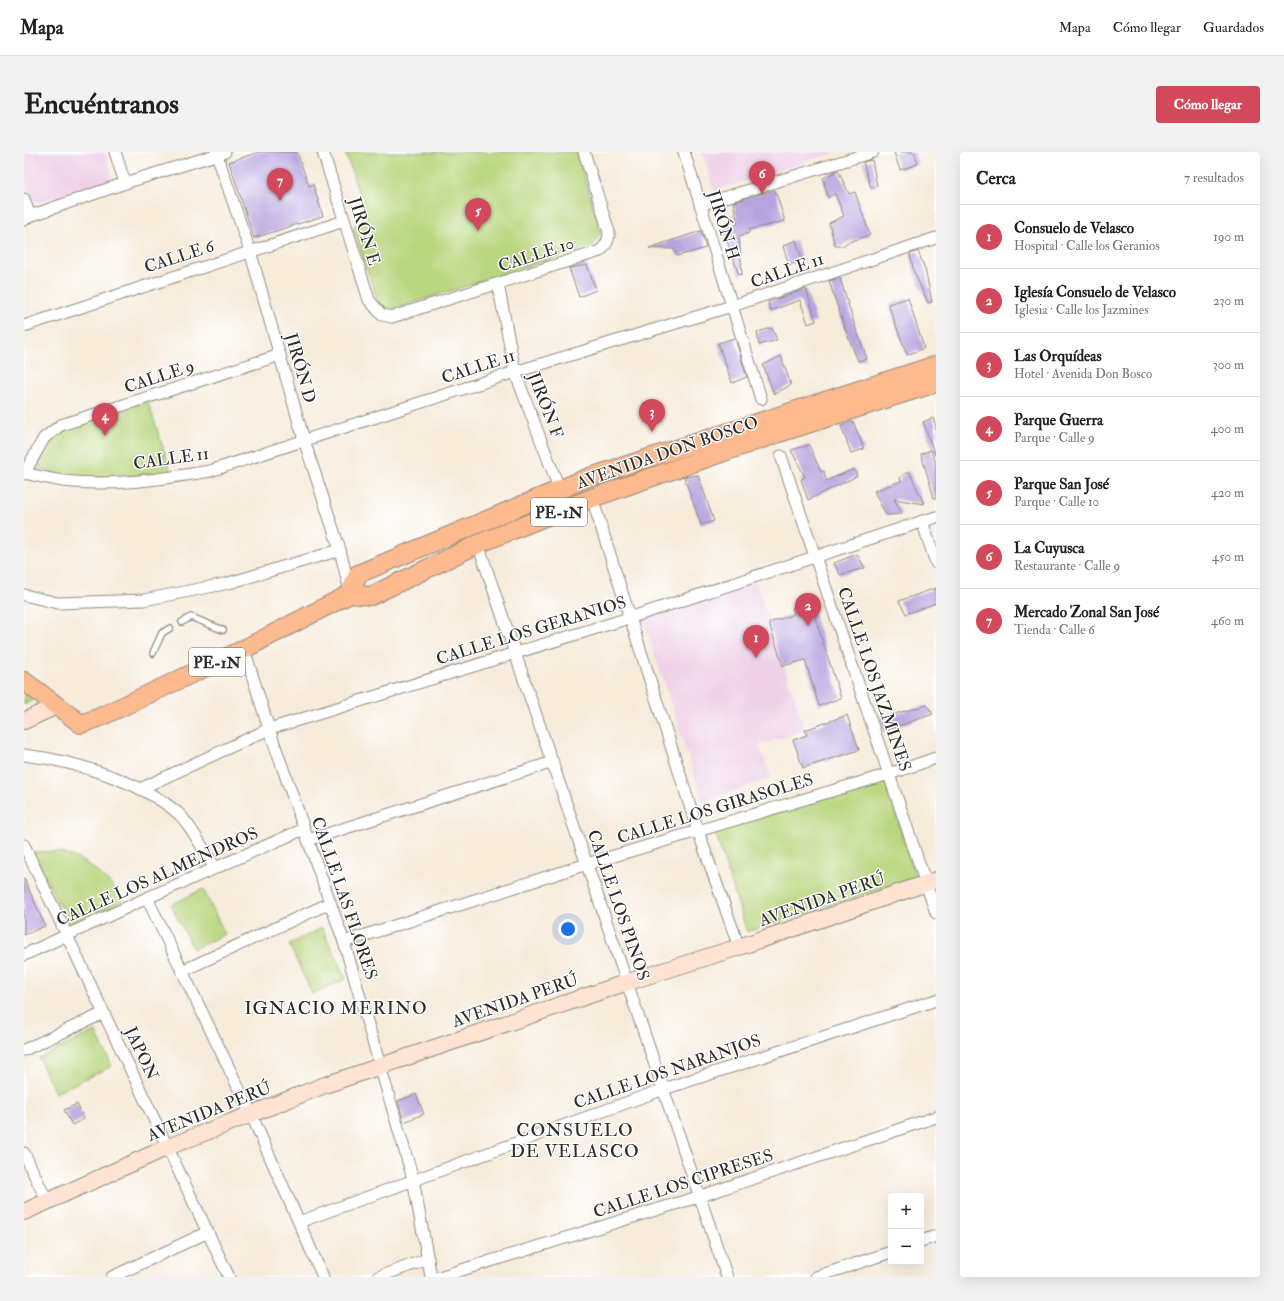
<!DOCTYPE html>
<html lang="es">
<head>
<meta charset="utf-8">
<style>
  body { margin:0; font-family:"IM FELL Double Pica",serif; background:#f2f2f2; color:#202124 }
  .controls { position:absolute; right:12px; bottom:12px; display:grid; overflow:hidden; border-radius:4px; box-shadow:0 4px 16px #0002 }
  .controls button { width:36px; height:36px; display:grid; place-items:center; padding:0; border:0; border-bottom:1px solid #e0e0e0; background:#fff; color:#202124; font:20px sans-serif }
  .you { position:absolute; left:544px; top:777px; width:14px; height:14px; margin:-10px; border:3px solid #fff; border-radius:50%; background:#1a73e8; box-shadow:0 0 0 6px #1a73e833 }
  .badge { display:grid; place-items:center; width:26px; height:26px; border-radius:50%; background:#d1495b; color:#fff; font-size:13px; font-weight:700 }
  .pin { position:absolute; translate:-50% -33px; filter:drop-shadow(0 1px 2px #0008) }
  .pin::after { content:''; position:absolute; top:21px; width:14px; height:12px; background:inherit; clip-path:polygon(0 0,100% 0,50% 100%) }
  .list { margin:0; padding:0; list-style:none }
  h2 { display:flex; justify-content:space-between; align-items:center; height:52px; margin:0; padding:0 16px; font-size:17px }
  h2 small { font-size:13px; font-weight:400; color:#757577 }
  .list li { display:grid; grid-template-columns:26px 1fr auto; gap:12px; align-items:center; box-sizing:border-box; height:64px; padding:0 16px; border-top:1px solid #e0e0e0 }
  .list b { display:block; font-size:15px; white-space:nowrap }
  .list p { margin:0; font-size:13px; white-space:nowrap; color:#757577 }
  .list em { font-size:13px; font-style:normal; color:#757577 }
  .map { position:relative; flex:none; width:912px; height:1125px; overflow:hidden; border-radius:4px }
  header { display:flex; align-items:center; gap:24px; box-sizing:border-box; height:56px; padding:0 20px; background:#fff; border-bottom:1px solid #e0e0e0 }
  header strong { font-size:19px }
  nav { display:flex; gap:22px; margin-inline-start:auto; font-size:14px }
  .intro { display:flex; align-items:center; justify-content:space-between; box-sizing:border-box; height:96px; padding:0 24px }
  h1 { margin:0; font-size:28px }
  .button { padding:10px 18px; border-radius:4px; background:#d1495b; color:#fff; font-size:14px; font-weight:700 }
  main { display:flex; gap:24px; padding:0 24px }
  aside { flex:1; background:#fff; border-radius:4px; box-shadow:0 4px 16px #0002 }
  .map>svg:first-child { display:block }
  .built { fill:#eed0e7 }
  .green { fill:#b8d67d; stroke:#728054 }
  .building { fill:#b6a3df }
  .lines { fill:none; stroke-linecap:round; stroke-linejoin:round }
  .lane-casing { stroke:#918b82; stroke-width:8 }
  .street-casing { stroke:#918b82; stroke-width:13 }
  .secondary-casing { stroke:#918b82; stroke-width:18 }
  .primary-casing { stroke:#918b82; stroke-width:20 }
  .lane { stroke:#fff; stroke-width:5.5 }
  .street { stroke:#fff; stroke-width:11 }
  .secondary { stroke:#fee3d2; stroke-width:16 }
  .primary { stroke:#fcba8e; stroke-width:18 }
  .labels { text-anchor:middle; stroke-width:3; stroke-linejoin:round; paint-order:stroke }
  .shield { fill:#fff; stroke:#6b6b6b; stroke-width:1 }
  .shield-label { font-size:16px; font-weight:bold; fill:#2b2b2b }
  .street-label { font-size:17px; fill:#2b2b2b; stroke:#fff }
  .neighbourhood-label { font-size:18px; letter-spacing:1px; fill:#2b2b2b; stroke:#fff }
</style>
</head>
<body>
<header>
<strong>Mapa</strong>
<nav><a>Mapa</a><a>Cómo llegar</a><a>Guardados</a></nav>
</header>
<div class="intro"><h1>Encuéntranos</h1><a class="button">Cómo llegar</a></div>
<main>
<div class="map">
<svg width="912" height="1125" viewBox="0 0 912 1125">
  <rect width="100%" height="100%" fill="#fff"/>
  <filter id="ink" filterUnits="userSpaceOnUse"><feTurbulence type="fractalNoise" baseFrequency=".025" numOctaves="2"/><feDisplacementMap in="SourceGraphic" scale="8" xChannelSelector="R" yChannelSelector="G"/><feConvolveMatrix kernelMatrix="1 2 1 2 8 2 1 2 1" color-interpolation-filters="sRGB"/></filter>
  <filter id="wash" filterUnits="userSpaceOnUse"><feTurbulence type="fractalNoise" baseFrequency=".012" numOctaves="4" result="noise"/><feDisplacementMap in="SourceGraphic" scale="16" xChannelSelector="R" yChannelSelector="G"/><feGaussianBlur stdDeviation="0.9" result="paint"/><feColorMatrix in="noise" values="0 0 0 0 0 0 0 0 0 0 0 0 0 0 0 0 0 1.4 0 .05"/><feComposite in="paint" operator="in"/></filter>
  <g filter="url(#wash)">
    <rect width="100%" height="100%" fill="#f7ebda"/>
    <g class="built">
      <polygon points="0,0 81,0 88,23 84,31 15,50 8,47 0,23"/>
      <polygon points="678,0 812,0 690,39"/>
      <polygon points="732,430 781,578 735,593 747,626 679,650 619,467"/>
    </g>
    <g class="green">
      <polygon points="321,0 553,0 577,81 568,94 370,157 359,155 354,150 329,76 331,73 344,69"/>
      <polygon points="124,250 147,320 62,327 8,316 32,277"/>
      <polygon points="0,535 13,546 0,553"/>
      <polygon points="860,626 892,726 723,780 691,680"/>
      <path d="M8 700C16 700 25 699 33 700 60 704 86 727 99 749L46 774Z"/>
      <polygon points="179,737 201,782 169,797 147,753"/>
      <polygon points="298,776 322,827 288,842 265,792"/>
      <polygon points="71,879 88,914 31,941 15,906"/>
    </g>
    <g id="blocks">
      <g class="building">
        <polygon points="235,0 273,0 285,34 289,32 299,64 230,86 205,10"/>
        <polygon points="870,0 890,0 894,12 876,18"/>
        <polygon points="848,8 853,34 847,36 839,10"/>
        <polygon points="814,18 825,42 831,40 846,83 822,91 819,94 811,94 805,71 820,64 811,41 804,46 799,26"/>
        <polygon points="751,38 761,69 725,78 725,81 715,84 718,122 715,123 703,89 702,89 701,77 714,72 709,50"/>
        <polygon points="677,79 682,96 653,104 650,97 625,96"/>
        <polygon points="772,88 778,108 765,113 759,94"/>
        <polygon points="894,99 901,117 908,150 904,151 890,120 886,102"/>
        <polygon points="563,113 572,138 555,145 545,116"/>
        <polygon points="816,126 829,168 843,207 834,209 821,177 805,129"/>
        <polygon points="782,137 792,169 784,172 776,148 746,159 744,150"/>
        <polygon points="884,146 900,196 883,203 864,152"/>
        <polygon points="748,176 753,188 735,193 733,180"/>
        <polygon points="711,186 723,225 708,231 694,191"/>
        <polygon points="757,204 767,233 750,242 739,213"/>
        <polygon points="909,266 912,274 911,303 899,270"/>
        <polygon points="829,269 840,297 827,301 817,274"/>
        <polygon points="785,293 797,320 800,319 802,329 830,317 833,324 784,348 777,327 781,325 767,298"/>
        <polygon points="907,298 912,311 912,346 910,346 897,302"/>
        <polygon points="885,319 900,352 870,347 878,362 862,363 850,339 877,329 876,325"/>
        <polygon points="674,323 690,369 677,373 660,325"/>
        <polygon points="833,402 841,416 816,423 810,411"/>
        <polygon points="912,436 912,451 882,462 875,449"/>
        <polygon points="786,450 817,546 795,554 781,508 759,514 745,471 770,462 768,456"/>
        <polygon points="903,553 909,562 860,579 856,566"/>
        <polygon points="823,563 835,598 779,616 769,588 783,583 781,578"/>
        <polygon points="0,726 21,774 0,783"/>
        <polygon points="392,942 400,962 380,970 374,949"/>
        <polygon points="53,952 60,967 48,973 40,958"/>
      </g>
    </g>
  </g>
  <g filter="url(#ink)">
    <use href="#blocks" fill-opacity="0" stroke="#918b82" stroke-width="1"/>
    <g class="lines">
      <g class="lane-casing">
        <g id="lane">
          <polyline points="158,470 167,465 199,478"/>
          <polyline points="129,501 138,481 146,476"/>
        </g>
      </g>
      <g class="street-casing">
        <g id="street">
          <polyline points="91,0 101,31"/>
          <polyline points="192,0 226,99 280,288 316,398 326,439"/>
          <path d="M299 0 345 148 358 163 368 165 576 99C582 93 585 89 585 80L560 0"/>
          <polyline points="660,0 737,247"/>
          <polyline points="0,47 6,64"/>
          <polyline points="676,53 849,0"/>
          <polyline points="0,68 6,64 101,31 201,0"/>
          <polyline points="474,132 491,220 535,336"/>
          <polyline points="0,174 320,69"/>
          <polyline points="757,304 912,761"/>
          <path d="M0 321C13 324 26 327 39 329 88 335 139 327 186 319L491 220 708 154 912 86"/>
          <polyline points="0,322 20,286 37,273 256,203"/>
          <polyline points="568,346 674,679 715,795"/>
          <polyline points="898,369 912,411"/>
          <polyline points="454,392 703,1125"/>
          <polyline points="0,443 34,451 120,448 205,431 316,398"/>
          <polyline points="220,497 245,577 320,790 389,1027 407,1125"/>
          <path d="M0 603C50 609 117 629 155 662 165 671 183 703 191 716"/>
          <polyline points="116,637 245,577 605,466 912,365"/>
          <polyline points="284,688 529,610"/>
          <polyline points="0,693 205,1125"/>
          <polyline points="123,746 227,962 299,1125"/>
          <polyline points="320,790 563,712 865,622 912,606"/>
          <polyline points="0,803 123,746 280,677"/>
          <polyline points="158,819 306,751"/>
          <polyline points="0,898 80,861"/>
          <polyline points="0,1001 23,1049"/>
          <polyline points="275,1070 640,937 912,848"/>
          <polyline points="897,1089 912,1084"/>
          <polyline points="88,1125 184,1080"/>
          <polyline points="354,1125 404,1107"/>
          <polyline points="415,1125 677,1044 912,965"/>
          <polyline points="792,1125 867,1100"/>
        </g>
      </g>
      <g class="secondary-casing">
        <g id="secondary">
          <polyline points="0,569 32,554"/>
          <polyline points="0,1060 144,995 301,933 604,830 715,795 912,728"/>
        </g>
      </g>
      <g class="primary-casing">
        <g id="primary">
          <polyline points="326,442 334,422 563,326 912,213"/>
          <polyline points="0,529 57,572 74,566 220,497 326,442 347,444 454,392 568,346 749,283 912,231"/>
        </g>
      </g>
      <use href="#lane" class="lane"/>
      <use href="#street" class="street"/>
      <use href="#secondary" class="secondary"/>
      <use href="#primary" class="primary"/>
    </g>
  </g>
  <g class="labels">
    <g class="shield">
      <rect x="507" y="346" width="56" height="28" rx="3"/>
      <rect x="165" y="496" width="56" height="28" rx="3"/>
    </g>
    <g class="shield-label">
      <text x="535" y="366">PE-1N</text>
      <text x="193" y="516">PE-1N</text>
    </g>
    <g class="street-label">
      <text transform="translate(700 73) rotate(73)" y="6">JIRÓN H</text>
      <text transform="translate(341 79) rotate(73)" y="6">JIRÓN E</text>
      <text transform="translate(512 102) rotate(-18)" y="6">CALLE 10</text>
      <text transform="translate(155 104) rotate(-18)" y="6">CALLE 6</text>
      <text transform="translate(763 118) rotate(-19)" y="6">CALLE 11</text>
      <text transform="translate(454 214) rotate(-18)" y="6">CALLE 11</text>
      <text transform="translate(277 216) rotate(74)" y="6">JIRÓN D</text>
      <text transform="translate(135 224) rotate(-18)" y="6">CALLE 9</text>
      <text transform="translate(522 253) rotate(69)" y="6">JIRÓN F</text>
      <text transform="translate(643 300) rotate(-19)" y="6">AVENIDA DON BOSCO</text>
      <text transform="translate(147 306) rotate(-8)" y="6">CALLE 11</text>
      <text transform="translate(507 478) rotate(-17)" y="6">CALLE LOS GERANIOS</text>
      <text transform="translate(851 527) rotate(71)" y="6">CALLE LOS JAZMINES</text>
      <text transform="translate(691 656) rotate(-17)" y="6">CALLE LOS GIRASOLES</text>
      <text transform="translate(133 724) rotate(-24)" y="6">CALLE LOS ALMENDROS</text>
      <text transform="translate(321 746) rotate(71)" y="6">CALLE LAS FLORES</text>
      <text transform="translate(798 747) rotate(-19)" y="6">AVENIDA PERÚ</text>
      <text transform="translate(595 753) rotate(71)" y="6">CALLE LOS PINOS</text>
      <text transform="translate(491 848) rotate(-19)" y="6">AVENIDA PERÚ</text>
      <text transform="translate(118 901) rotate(65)" y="6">JAPON</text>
      <text transform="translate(643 919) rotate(-19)" y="6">CALLE LOS NARANJOS</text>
      <text transform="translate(185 959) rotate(-22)" y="6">AVENIDA PERÚ</text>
      <text transform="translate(659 1031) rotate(-18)" y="6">CALLE LOS CIPRESES</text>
    </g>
    <g class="neighbourhood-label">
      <text x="312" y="862">IGNACIO MERINO</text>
      <text x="551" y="984">CONSUELO<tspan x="551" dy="21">DE VELASCO</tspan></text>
    </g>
  </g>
</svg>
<div class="controls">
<button>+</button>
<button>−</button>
</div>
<div class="you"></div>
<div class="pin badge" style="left:732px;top:506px">1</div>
<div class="pin badge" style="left:784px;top:474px">2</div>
<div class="pin badge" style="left:628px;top:280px">3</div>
<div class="pin badge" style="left:81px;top:284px">4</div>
<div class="pin badge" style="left:454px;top:79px">5</div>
<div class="pin badge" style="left:738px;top:42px">6</div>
<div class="pin badge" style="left:256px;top:49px">7</div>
</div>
<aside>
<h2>Cerca<small>7 resultados</small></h2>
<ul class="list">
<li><span class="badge">1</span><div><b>Consuelo de Velasco</b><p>Hospital · Calle los Geranios</p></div><em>190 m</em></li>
<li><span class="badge">2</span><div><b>Iglesía Consuelo de Velasco</b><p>Iglesia · Calle los Jazmines</p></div><em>230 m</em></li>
<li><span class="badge">3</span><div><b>Las Orquídeas</b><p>Hotel · Avenida Don Bosco</p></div><em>300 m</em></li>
<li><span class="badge">4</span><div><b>Parque Guerra</b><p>Parque · Calle 9</p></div><em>400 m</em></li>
<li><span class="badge">5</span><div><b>Parque San José</b><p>Parque · Calle 10</p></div><em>420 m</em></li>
<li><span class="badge">6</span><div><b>La Cuyusca</b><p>Restaurante · Calle 9</p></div><em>450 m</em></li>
<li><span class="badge">7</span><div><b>Mercado Zonal San José</b><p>Tienda · Calle 6</p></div><em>460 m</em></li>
</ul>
</aside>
</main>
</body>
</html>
